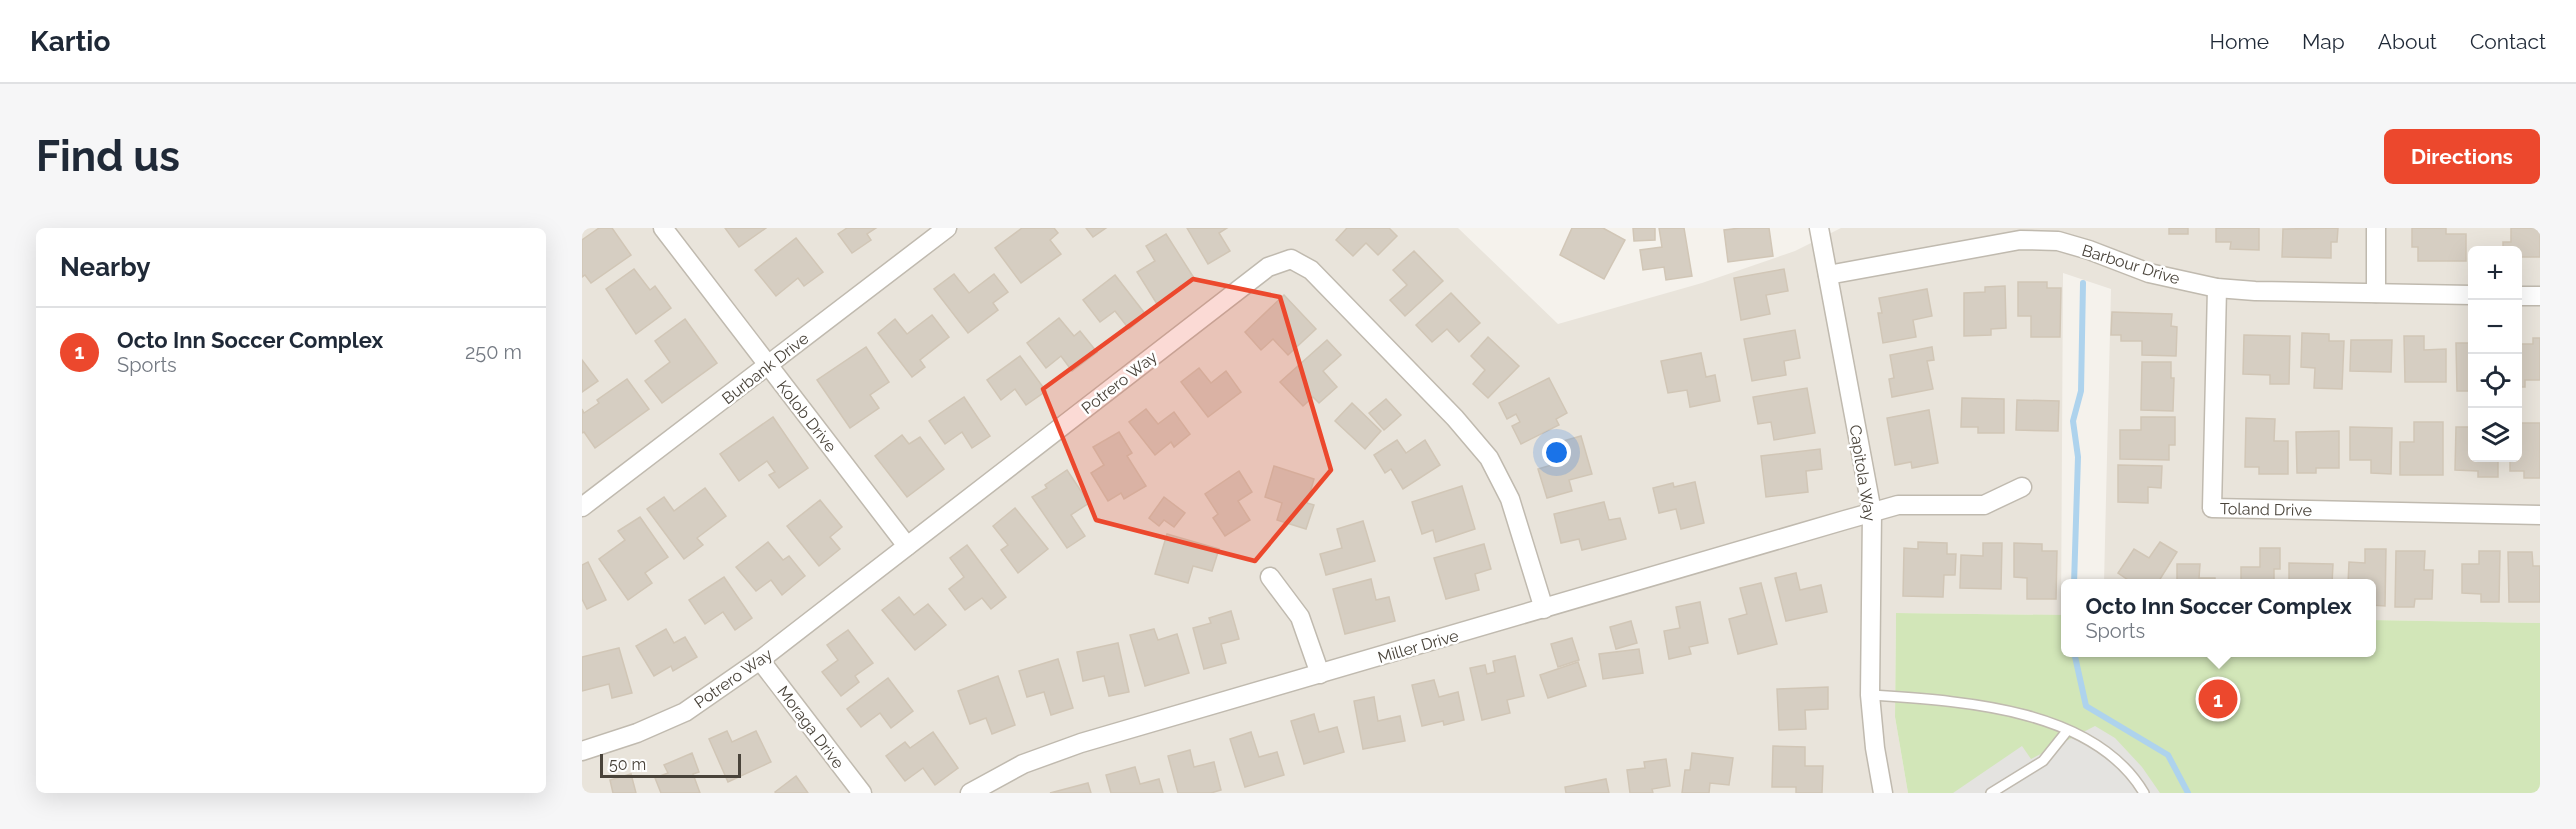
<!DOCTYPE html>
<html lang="en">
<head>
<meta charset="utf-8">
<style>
  body { margin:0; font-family:Raleway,sans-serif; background:#f6f6f7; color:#1f2937 }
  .controls { position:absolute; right:18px; top:18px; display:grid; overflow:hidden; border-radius:9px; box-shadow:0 6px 24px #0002 }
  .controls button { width:54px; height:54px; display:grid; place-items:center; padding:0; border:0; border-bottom:2px solid #e0e1e3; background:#fff; color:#1f2937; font:30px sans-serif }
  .scale { position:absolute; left:18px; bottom:15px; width:141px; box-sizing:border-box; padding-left:6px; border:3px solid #49433a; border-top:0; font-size:16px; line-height:21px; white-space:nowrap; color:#49433a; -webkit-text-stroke:4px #fff; paint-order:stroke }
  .you { position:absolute; left:975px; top:225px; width:21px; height:21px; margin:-15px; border:4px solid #fff; border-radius:50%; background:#1a73e8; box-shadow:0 0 0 9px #1a73e833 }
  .badge { display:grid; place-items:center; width:39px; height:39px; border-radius:50%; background:#ec482d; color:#fff; font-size:20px; font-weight:700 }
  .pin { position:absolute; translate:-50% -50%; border:3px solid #fff; box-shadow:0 2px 6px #0006 }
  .popup { position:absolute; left:1479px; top:351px; width:315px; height:78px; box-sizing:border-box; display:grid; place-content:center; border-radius:9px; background:#fff; filter:drop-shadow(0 2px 4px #0005); font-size:20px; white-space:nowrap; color:#747a83 }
  .popup b { font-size:22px; color:#1f2937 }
  .popup::after { content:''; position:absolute; left:50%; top:100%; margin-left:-12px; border:12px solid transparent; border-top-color:#fff }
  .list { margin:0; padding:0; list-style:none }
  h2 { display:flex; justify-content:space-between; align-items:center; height:78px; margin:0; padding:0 24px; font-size:26px }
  h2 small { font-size:20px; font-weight:400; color:#747a83 }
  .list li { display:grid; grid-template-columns:39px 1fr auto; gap:18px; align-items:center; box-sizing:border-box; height:90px; padding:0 24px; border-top:2px solid #e0e1e3 }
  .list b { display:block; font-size:22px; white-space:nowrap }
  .list p { margin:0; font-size:20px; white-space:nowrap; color:#747a83 }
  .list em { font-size:20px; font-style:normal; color:#747a83 }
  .icon { flex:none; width:33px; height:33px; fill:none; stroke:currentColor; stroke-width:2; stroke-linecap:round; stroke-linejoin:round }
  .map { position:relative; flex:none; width:1958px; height:565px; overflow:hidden; border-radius:9px }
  header { display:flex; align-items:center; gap:36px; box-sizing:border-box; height:84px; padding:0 30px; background:#fff; border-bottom:2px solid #e0e1e3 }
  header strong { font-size:28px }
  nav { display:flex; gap:33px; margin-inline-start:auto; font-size:21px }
  .intro { display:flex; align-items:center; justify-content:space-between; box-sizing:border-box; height:144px; padding:0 36px }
  h1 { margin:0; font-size:42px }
  .button { padding:15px 27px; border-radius:9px; background:#ec482d; color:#fff; font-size:21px; font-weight:700 }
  main { display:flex; gap:36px; padding:0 36px }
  aside { flex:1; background:#fff; border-radius:9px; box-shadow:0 6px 24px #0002 }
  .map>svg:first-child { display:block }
  .residential { fill:#e9e4db; fill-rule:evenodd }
  .green { fill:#d2e6b8 }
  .parking { fill:#e4e3e0 }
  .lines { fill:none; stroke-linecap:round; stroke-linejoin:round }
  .stream { stroke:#aed3ed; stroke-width:6 }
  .building { fill:#d6cec2; stroke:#d1c6b6; stroke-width:1.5 }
  .lane-casing { stroke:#c0baaf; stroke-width:12 }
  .street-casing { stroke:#c0baaf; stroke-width:21 }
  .lane { stroke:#fff; stroke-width:9 }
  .street { stroke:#fff; stroke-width:18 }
  .marked { fill:#ec482d; fill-opacity:0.2; stroke:#ec482d; stroke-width:4.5; stroke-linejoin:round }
  .labels { text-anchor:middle; stroke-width:5; stroke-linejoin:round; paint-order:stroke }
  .street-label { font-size:16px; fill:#49433a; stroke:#fff }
</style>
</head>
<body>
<header>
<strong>Kartio</strong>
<nav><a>Home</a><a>Map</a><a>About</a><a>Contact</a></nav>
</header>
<div class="intro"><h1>Find us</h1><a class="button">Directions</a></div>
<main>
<aside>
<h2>Nearby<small></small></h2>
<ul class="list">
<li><span class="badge">1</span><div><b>Octo Inn Soccer Complex</b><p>Sports</p></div><em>250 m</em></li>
</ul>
</aside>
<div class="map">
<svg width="1958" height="565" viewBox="0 0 1958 565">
  <rect width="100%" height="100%" fill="#f5f2ec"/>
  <path class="residential" d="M0 0H876L976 96 1120 55 1213 23 1259 0H1958V395L1789 392V356L1522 355 1529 61 1481 45 1479 387 1314 385 1313 489 1326 565H0ZM1890 22H1936V230H1890Z"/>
  <polygon class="green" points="1314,385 1483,387 1483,424 1789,424 1789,392 1958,395 1958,565 1326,565 1313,489"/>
  <polygon class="parking" points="1513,498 1533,510 1560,539 1578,565 1371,565 1440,518 1449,531"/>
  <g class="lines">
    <g class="stream">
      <polyline points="1492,356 1496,229 1491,193 1499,163 1501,55"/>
      <polyline points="1492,424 1504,478 1586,527 1606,565"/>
    </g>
  </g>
  <g class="building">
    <polygon points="17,0 30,0 49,27 9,55 3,47 0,49 0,12"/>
    <polygon points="143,0 184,0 157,19"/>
    <polygon points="265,0 294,0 285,6 289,12 270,25 256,6"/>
    <polygon points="440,0 472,0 476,5 468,12 479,26 439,55 413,20"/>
    <polygon points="504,0 524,0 511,9"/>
    <polygon points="605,0 645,0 637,5 648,23 626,36"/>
    <polygon points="765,0 807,0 815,8 796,27 784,15 771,28 754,12"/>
    <polygon points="990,0 1021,0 1043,12 1022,51 978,27"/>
    <polygon points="1051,0 1073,0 1073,12 1052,13"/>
    <polygon points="1077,0 1102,0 1110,48 1084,52 1082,39 1061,42 1058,22 1080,19"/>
    <polygon points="1158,0 1187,0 1191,28 1146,34 1142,2"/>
    <rect x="1587" y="0" width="19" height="6"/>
    <polygon points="1634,0 1677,0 1677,22 1648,21 1649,14 1634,14"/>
    <polygon points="1756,0 1755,14 1749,14 1749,30 1700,29 1701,1"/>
    <polygon points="1830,0 1864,0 1864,6 1884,6 1884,33 1836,33 1836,19 1830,19"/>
    <polygon points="1929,0 1958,0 1958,29 1936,29 1936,22 1921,22 1921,14 1929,14"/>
    <polygon points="584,6 612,50 597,59 598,62 575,76 555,44 573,33 564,18"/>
    <polygon points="214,10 241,44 222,58 216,50 194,68 173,42"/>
    <polygon points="832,23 861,53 823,88 808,72 825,57 811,42"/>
    <polygon points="52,41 68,62 73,58 89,80 54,106 24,61"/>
    <polygon points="1202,41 1206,63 1184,67 1188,86 1159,92 1152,50"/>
    <polygon points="372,46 387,65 412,46 426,64 411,75 416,82 386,105 352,61"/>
    <polygon points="533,47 564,87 547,101 533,83 518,94 501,72"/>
    <polygon points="1436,54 1465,54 1465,60 1479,60 1478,109 1449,109 1449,88 1436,88"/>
    <polygon points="1423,58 1424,100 1409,101 1409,107 1382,108 1382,65 1403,64 1403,59"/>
    <polygon points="1345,61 1350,88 1331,92 1334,109 1301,115 1296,85 1300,85 1297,70"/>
    <polygon points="869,65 898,95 877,114 865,101 850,114 834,97"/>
    <polygon points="702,67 734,101 706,127 691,111 679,122 663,104"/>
    <polygon points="1530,84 1590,86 1589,98 1595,99 1594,128 1560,127 1560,113 1539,113 1539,107 1529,107"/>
    <polygon points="350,87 367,109 338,132 343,139 330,149 296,105 313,91 325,106"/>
    <polygon points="477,90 492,108 498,103 515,124 490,143 479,128 464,140 445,115"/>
    <polygon points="103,91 135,135 80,175 63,153 88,134 73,113"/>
    <polygon points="1213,102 1218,130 1202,133 1204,147 1170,153 1162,111"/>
    <polygon points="1720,105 1747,106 1747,113 1762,113 1760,161 1732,160 1733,140 1719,139"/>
    <polygon points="1662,107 1708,108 1707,156 1688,156 1688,147 1661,146"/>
    <polygon points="1822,108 1842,108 1842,122 1864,121 1864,154 1823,154"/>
    <polygon points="1889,108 1890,108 1890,163 1875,163 1874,115 1889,115"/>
    <polygon points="906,109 937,138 906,170 891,156 903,142 889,128"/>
    <polygon points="1951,110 1958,110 1958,152 1943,152 1943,159 1936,159 1936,116 1951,116"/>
    <polygon points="745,112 759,127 741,143 755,159 737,175 731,169 721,178 698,154"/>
    <polygon points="1769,112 1810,112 1809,144 1768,143"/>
    <polygon points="284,119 307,154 288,167 297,180 268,200 235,152"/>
    <polygon points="1350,119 1352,132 1345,133 1351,161 1310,169 1307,151 1312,150 1308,127"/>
    <polygon points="1119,125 1124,149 1133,147 1138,173 1108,179 1105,162 1086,165 1079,133"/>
    <polygon points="438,128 464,163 444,177 433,161 419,172 405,152"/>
    <polygon points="0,132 16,153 0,164"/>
    <polygon points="1560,134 1589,134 1589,150 1592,150 1591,183 1559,182"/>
    <polygon points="617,140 629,155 644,143 659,164 626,189 599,154"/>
    <polygon points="967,150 985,185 974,191 977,197 939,216 930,198 938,194 934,186 925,191 917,175"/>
    <polygon points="45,151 67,181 13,220 2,204 0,205 0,181 2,185 17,175 15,172"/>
    <polygon points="1225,160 1233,205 1192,212 1189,194 1176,196 1171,169"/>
    <polygon points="382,169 408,208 390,220 380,204 363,216 347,193"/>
    <polygon points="1380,170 1422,171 1422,205 1396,205 1396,199 1379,199"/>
    <polygon points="804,171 819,187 802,202 787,185"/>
    <polygon points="1435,172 1477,173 1476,203 1434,202"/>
    <polygon points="770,175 799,203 783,221 753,193"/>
    <polygon points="564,181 576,196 592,184 608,206 592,219 589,214 573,227 547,194"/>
    <polygon points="1347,182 1356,235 1330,240 1329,234 1313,237 1305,190"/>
    <polygon points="191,189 226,240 197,260 187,247 193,244 185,233 157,253 138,226"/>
    <polygon points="1559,189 1593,189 1593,217 1587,217 1587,232 1538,231 1538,202 1559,202"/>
    <polygon points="1664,190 1693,191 1692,213 1706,213 1706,246 1677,246 1677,239 1663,239"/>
    <polygon points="1888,192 1890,192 1890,230 1916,230 1916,249 1896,249 1896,243 1873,242 1874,199 1888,199"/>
    <polygon points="1832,194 1861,194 1861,247 1818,247 1818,214 1832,214"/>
    <polygon points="1936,195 1958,195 1958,250 1942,250 1942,243 1928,243 1928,230 1936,230"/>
    <polygon points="1768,199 1810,200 1809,246 1789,245 1789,232 1768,232"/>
    <polygon points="1757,203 1757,240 1734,240 1734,245 1715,245 1714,204"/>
    <polygon points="537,204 550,225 545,228 564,258 542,271 539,265 526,273 509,245 522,237 511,219"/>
    <polygon points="320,207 327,216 338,209 362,241 325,269 293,228"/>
    <polygon points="999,208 1010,246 987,252 990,263 965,270 956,241 973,236 967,217"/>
    <polygon points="815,212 824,225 843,212 858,237 821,261 809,241 803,245 792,227"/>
    <polygon points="1238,221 1240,241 1224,243 1226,264 1184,269 1179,228"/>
    <polygon points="1536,237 1580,238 1579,260 1566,259 1566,275 1536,274"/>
    <polygon points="692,238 732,251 725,275 732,277 724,301 695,292 700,275 683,269"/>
    <polygon points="485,242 507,275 489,287 503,308 485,320 450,269 465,260 463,257"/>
    <polygon points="657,243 670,264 656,273 668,292 643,308 631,290 636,286 623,266"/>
    <polygon points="1113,254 1122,295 1099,301 1094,281 1077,285 1071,260 1091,255 1092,259"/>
    <polygon points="880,258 893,301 854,314 851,302 840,306 830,274"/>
    <polygon points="123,260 144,288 115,310 121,317 102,331 65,281 82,269 92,283"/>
    <polygon points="582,269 603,285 592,299 582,292 577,298 567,290"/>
    <polygon points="238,272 260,299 248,309 258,321 237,338 205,298"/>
    <polygon points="1022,274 1027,292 1038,290 1044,311 1000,322 997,311 979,315 972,286"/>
    <polygon points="433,280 466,321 436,345 419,322 426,317 411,298"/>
    <polygon points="58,289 86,329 63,345 70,355 46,372 17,331 43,312 36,303"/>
    <polygon points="781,293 793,333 744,347 738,326 760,320 755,301"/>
    <polygon points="585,306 637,321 630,343 611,338 606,355 573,346"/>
    <polygon points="186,314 201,332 207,328 223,348 200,367 189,352 174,363 154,339"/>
    <polygon points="1336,314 1365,315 1365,326 1374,326 1373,347 1362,347 1361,369 1321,368 1322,320 1336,321"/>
    <polygon points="1578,314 1595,324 1575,356 1552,356 1536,345 1552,321 1567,330"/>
    <polygon points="1401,315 1420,315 1419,361 1378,360 1379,327 1401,328"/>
    <polygon points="1432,315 1460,316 1460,323 1475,323 1474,371 1445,371 1445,350 1432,349"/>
    <polygon points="902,316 909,341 893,346 897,362 864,371 852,330"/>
    <polygon points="385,317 424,369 409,381 400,370 383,382 367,361 382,349 368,330"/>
    <polygon points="1678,320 1698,320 1698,341 1692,341 1692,356 1659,356 1659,339 1678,339"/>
    <polygon points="1783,321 1804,321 1803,378 1789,377 1789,356 1766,356 1767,334 1783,335"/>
    <polygon points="1814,323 1843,323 1842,342 1851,342 1850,371 1833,371 1832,379 1813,379"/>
    <polygon points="1897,323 1918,323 1917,374 1899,374 1899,366 1880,365 1880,336 1897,336"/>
    <polygon points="1926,324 1950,324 1951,338 1958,338 1958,374 1927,374"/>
    <polygon points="6,334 24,372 5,381 0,371 0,337"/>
    <polygon points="1707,335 1751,336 1750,356 1707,356"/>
    <polygon points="1595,336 1618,336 1617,350 1633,350 1633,356 1595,356"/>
    <polygon points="1214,345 1218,362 1239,357 1245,384 1204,393 1193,350"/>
    <polygon points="142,349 170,390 153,402 141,384 123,396 107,372"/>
    <polygon points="789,351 794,372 807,369 813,393 763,406 751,361"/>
    <polygon points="1179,355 1195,416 1156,426 1147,391 1165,386 1158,360"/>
    <polygon points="317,369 332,387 346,376 364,397 333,422 300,382"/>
    <polygon points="1118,374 1126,415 1107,419 1109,426 1087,431 1082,403 1098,400 1094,379"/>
    <polygon points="649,383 657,411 639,416 644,435 622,441 611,400 629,395 627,390"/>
    <polygon points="1049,393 1055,415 1034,421 1028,399"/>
    <polygon points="84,401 92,415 103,409 115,429 91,443 89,438 72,448 54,418"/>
    <polygon points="572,401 576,412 595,406 607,445 563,458 548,407"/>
    <polygon points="266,402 291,435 273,448 277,454 259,468 240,444 256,432 245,417"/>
    <polygon points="990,410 997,432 976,439 969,416"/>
    <polygon points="536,415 547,464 527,468 522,448 501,453 495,424"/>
    <polygon points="37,420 50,465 30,470 27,456 0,463 0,429"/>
    <polygon points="1057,421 1061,445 1021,451 1017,426"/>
    <polygon points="933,428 942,468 925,472 928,485 900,492 888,440 903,437 905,446 913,444 911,433"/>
    <polygon points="476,431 491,480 469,487 462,464 445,469 437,443"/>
    <polygon points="996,434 1004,458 966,470 958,447"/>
    <polygon points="416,448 433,497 410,506 404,490 388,496 376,463"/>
    <polygon points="306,450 331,483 309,500 298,485 279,499 265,481"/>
    <polygon points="852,452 857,469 876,464 882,492 862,497 861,493 840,498 830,457"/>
    <polygon points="1246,459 1246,481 1223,482 1224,501 1197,502 1195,461"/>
    <polygon points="792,469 796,493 818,488 823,513 781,521 772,473"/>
    <polygon points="732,486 737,504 755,499 762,524 722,536 709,493"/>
    <polygon points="145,503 150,514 174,503 189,534 146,554 127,511"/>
    <polygon points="351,504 376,540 353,557 341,540 323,553 304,528 323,514 328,520"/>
    <polygon points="669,504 677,529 695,524 702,547 663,559 648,511"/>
    <polygon points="1191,518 1223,519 1223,538 1241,538 1240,565 1214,565 1214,559 1190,559"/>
    <polygon points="608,522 612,539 632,534 639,562 629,565 596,565 586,528"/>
    <polygon points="110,525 117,544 111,546 118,565 79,565 73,550 86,545 82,537"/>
    <polygon points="1110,525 1151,530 1147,557 1128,555 1127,565 1100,565 1103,542 1108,542"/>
    <polygon points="1084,531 1088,558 1070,561 1071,565 1048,565 1045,542 1063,540 1062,534"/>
    <polygon points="553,539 558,556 577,551 581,565 529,565 524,547"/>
    <polygon points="49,546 54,565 31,565 28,552"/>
    <polygon points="214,548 226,565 194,565 193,564"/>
    <polygon points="1024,551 1027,565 984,565 983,559"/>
    <polygon points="506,555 509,565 468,565"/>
  </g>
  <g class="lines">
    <g class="lane-casing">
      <g id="lane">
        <path d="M1288 467C1377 473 1511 479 1562 565"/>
        <polyline points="1409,565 1461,533 1485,503"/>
      </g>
    </g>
    <g class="street-casing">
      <g id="street">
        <polyline points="81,0 325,318"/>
        <polyline points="1237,0 1290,284 1288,467 1293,520 1301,565"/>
        <polyline points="1794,0 1794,65"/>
        <polyline points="1246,47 1438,12 1476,13 1507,22 1567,45 1635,60 1673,63 1890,67"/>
        <polyline points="1635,60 1630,280 1958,287"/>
        <polyline points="1936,68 1958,68"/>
        <polyline points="0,279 365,0"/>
        <polyline points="688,349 718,389 738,446"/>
        <polyline points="178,432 280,565"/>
        <polyline points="0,523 55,505 103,484 178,432 686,39 709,31 729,42 873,190 907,230 928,271 962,381"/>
        <polyline points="388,565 441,536 499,515 1263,292 1316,277 1402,277 1440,259"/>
      </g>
    </g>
    <use href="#lane" class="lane"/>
    <use href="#street" class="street"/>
  </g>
  <path class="marked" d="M611 51 698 69 749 242 673 333 514 292 461 161Z"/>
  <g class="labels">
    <g class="street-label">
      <text transform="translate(1549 36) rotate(17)" y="6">Barbour Drive</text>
      <text transform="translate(183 140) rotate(-38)" y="6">Burbank Drive</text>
      <text transform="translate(537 154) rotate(-38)" y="6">Potrero Way</text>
      <text transform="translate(225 188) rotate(52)" y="6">Kolob Drive</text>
      <text transform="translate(1281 245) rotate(81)" y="6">Capitola Way</text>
      <text transform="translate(1684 281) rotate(1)" y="6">Toland Drive</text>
      <text transform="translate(836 418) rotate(-16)" y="6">Miller Drive</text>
      <text transform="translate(151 450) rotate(-35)" y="6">Potrero Way</text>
      <text transform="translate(229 499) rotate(53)" y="6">Moraga Drive</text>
    </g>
  </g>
</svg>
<div class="controls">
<button>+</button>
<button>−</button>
<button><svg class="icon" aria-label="locate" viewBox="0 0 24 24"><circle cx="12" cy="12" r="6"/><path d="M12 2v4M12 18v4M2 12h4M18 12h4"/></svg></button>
<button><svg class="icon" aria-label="layers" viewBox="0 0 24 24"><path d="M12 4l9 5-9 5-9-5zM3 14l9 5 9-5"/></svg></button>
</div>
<div class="scale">50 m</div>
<div class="you"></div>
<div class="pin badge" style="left:1636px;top:471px">1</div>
<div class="popup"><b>Octo Inn Soccer Complex</b>Sports</div>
</div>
</main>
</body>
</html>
